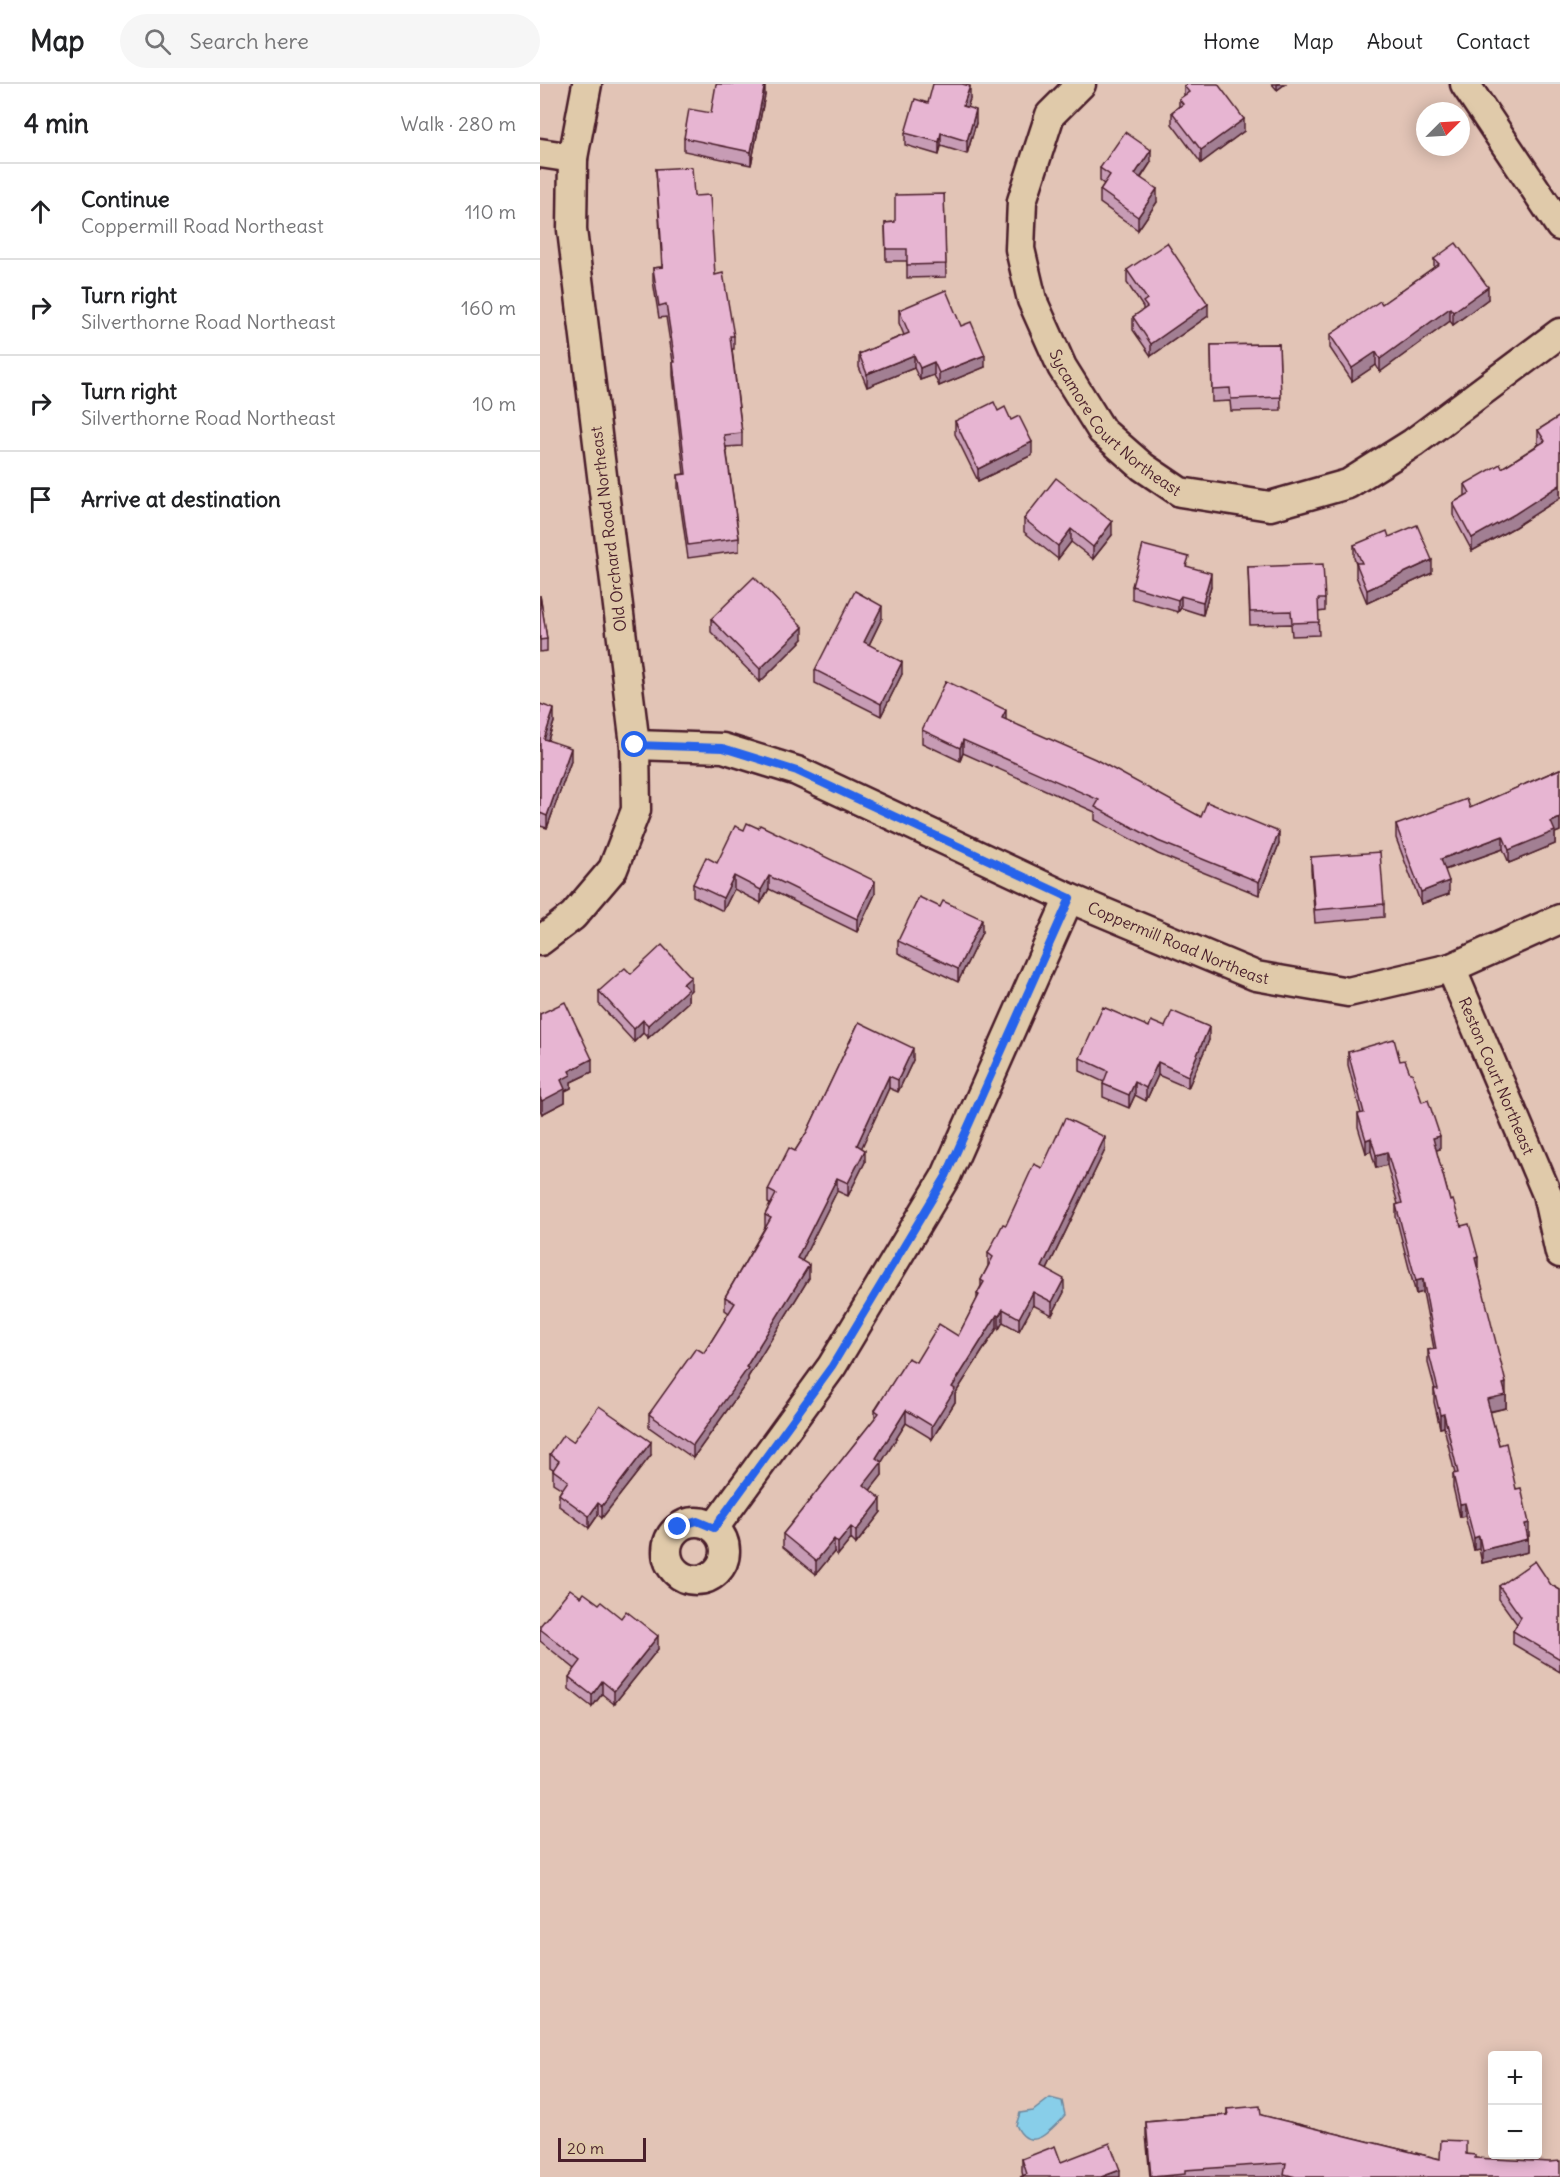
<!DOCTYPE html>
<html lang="en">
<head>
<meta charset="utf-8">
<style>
  body { margin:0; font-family:Delius,sans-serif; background:#f6f6f6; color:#202124 }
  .controls { position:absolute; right:18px; bottom:18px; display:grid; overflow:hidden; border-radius:6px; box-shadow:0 3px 15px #0003 }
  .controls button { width:54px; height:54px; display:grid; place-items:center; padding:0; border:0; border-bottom:2px solid #e0e0e0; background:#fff; color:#202124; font:30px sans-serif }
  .compass { position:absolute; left:876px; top:18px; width:54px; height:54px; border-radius:50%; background:#fff; box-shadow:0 3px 15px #0003; rotate:66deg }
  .scale { position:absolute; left:18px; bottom:15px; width:88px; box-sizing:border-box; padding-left:6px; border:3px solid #4a1f2b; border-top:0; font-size:16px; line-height:21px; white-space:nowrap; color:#4a1f2b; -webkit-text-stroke:4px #e0caaa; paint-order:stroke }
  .stop { position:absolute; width:18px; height:18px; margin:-14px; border:4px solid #2563eb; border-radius:50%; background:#fff }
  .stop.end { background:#2563eb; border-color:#fff; box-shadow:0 2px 6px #0008 }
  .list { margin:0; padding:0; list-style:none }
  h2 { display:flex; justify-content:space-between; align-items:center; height:78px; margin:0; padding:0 24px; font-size:26px }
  h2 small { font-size:20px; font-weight:400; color:#757577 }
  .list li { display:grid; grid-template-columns:39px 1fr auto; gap:18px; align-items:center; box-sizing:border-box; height:96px; padding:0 24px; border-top:2px solid #e0e0e0 }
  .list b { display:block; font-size:22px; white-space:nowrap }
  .list p { margin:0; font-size:20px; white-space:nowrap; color:#757577 }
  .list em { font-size:20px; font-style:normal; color:#757577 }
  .icon { flex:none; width:33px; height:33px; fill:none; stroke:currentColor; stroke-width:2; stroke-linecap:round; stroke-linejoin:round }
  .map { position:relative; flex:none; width:1020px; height:2093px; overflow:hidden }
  header { display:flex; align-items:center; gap:36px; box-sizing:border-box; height:84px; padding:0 30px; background:#fff; border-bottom:2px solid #e0e0e0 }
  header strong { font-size:28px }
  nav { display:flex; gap:33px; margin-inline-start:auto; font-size:21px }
  .search { width:420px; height:54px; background:#f6f6f6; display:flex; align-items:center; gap:15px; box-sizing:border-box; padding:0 21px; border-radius:33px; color:#757577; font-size:22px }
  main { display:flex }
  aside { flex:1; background:#fff }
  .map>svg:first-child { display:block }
  .water { fill:#88cee9; stroke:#6f889d; stroke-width:1.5 }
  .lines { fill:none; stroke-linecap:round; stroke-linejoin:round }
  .minor-casing { stroke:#4a1f2b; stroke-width:33 }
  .minor { stroke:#e0caaa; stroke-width:28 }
  .wall { fill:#c79cb5; stroke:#4a1f2b; stroke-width:1.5 }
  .shaded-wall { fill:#a27f93; stroke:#4a1f2b; stroke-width:1.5 }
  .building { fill:#e7b5d2; stroke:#4a1f2b; stroke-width:1.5 }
  .route { stroke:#2563eb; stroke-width:8 }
  .labels { text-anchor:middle; stroke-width:6; stroke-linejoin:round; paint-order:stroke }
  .street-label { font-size:16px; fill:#4a1f2b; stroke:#e0caaa }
</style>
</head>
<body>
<header>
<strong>Map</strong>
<div class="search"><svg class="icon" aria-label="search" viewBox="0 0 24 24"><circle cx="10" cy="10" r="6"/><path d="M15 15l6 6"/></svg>Search here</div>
<nav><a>Home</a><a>Map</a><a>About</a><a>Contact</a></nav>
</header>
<main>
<aside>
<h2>4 min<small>Walk · 280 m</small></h2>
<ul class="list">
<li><svg class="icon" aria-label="ahead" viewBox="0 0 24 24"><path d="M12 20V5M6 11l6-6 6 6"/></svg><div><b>Continue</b><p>Coppermill Road Northeast</p></div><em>110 m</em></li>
<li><svg class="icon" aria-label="right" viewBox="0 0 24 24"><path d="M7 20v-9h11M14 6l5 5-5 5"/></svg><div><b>Turn right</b><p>Silverthorne Road Northeast</p></div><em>160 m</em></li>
<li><svg class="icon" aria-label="right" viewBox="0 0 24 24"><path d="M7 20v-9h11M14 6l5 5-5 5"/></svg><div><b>Turn right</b><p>Silverthorne Road Northeast</p></div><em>10 m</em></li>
<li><svg class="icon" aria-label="arrive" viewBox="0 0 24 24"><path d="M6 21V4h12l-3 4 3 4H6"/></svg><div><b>Arrive at destination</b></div></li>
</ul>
</aside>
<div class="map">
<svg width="1020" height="2093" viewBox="0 0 1020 2093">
  <rect width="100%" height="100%" fill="#e2c4b6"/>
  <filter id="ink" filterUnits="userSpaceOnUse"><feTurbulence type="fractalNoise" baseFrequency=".0167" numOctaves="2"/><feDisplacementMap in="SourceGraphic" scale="12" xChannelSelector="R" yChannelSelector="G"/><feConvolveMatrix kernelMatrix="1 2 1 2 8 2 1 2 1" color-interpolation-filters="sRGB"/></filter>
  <g filter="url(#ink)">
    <path class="water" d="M510 2014 522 2017 525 2031C512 2045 490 2072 476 2041L480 2029 493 2027Z"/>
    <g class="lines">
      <g class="minor-casing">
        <g id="minor">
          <path id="s1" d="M541 0 510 31 482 117 480 165 492 216 522 283 562 347 603 383 640 408 730 422 808 400 873 359 1020 249"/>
          <polyline points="925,0 1020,142"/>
          <polyline points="0,69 33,74"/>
          <path id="s2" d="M95 661 183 664 257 687 529 814 716 892 808 908 911 884 1020 835"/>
          <polyline points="0,857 33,832 73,785 96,726 95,661 32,146 33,74 47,0"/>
          <path id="s3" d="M911 884 1007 1110 1020 1169"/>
          <circle cx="156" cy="1467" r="29"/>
          <polyline points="174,1444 292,1282 406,1092 529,814"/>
        </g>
      </g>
      <use href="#minor" class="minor"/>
    </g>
    <g class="wall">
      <polygon points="732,0 745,0 737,6"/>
      <polygon points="644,2 704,47 661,79 632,40 632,28 639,22 639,15 644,12"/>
      <polygon points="225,11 211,81 144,67 144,54 171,29"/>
      <polygon points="430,15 427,23 436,39 427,70 401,62 399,71 365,61 365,49 388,19"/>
      <polygon points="611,78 601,94 617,118 598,146 560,119 560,106 564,100 560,97 560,84"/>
      <polygon points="116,85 154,112 175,191 194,252 194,265 192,265 202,349 202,362 186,363 199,454 199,467 148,474 138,404 138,391 144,390 133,291 133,278 126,233 119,234 113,197 113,184 122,183"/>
      <polygon points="404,110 406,193 367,194 367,177 346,177 345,139 355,138"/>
      <polygon points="894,175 948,215 913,241 910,237 840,288 836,281 812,297 790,264 790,251 842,220 894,183"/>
      <polygon points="587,186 668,232 611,272 593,246 593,233 603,226 603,223 587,199"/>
      <polygon points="359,226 421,242 445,283 399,302 394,291 380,296 374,284 327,303 319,283 319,270 364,251 359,239"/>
      <polygon points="739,260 741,326 691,327 690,317 672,318 671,261"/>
      <polygon points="458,327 492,371 438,397 415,350 415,337"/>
      <polygon points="1020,332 1020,414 975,443 932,467 913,431 913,419 925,412 925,400 962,384 999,360 998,359 998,346"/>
      <polygon points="484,435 572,451 553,475 531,458 518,475 484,448"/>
      <polygon points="849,453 892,489 827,519 816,492 816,479 814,474 814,461"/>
      <polygon points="649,483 671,502 663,531 641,524 638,528 592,515 592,502"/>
      <polygon points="708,483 785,515 785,527 778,528 779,551 752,552 751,540 710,541"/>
      <polygon points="0,511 7,555 7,567 0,568"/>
      <polygon points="342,534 329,561 362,590 341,632 275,599 275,586"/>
      <polygon points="171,535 263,555 220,598 171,548"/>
      <polygon points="0,620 14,638 8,656 31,677 7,744 0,742"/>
      <polygon points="466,636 661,733 739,760 719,811 618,770 555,736 555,728 423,669 420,677 382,659 382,646"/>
      <polygon points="1020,685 1020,747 1015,749 1015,760 969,779 963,765 905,786 909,810 881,820 856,754 856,741 930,724"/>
      <polygon points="771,773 844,820 844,833 775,839 771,786"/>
      <polygon points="177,779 335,810 317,848 229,805 221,819 194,805 183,827 153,812 153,800"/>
      <polygon points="400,823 442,848 418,898 358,869 358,857"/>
      <polygon points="91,890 151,906 148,909 148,918 108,954 103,949 94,958 59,920 59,907"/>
      <polygon points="0,930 52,988 31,998 31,1004 25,1007 25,1018 2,1030 0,1026"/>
      <polygon points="319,938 373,976 358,1008 349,1004 321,1064 325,1078 308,1112 297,1107 262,1177 269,1194 208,1293 208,1297 153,1374 109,1343 109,1330 164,1269 189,1229 185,1226 185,1213 225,1143 225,1131 230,1120 228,1119 228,1106 255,1067 267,1048"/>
      <polygon points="609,943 625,943 669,956 648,1004 618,991 606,1017 595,1011 589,1024 563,1013 563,1000 564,998 540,987 540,974"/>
      <polygon points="808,968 860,977 870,989 900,1065 896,1066 910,1117 938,1186 966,1312 966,1324 950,1328 959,1361 976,1405 989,1452 988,1452 988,1468 942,1479 939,1465 934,1466 925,1432 920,1433 913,1403 913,1390 915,1390 904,1343 900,1344 894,1318 894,1305 895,1305 888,1279 888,1266 894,1265 883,1208 876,1210 869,1184 856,1133 856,1121 858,1120 847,1081 836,1084 831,1067 826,1069 818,1043 818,1030 821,1030 808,981"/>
      <polygon points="565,1066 507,1186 524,1208 512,1231 493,1221 479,1247 463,1238 459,1245 457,1244 415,1310 415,1318 392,1355 366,1339 341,1378 342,1391 330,1406 341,1428 316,1460 311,1455 298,1471 294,1468 276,1490 243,1463 243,1450 335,1334 335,1326 376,1278 418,1252 437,1215 437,1210 441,1202 441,1196 448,1182 448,1169 502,1084"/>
      <polygon points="33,1358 111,1371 62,1434 58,1431 49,1444 19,1422 19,1410 22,1405 13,1399 13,1385 10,1383 10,1370"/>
      <polygon points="1011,1501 1020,1506 1020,1588 973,1560 973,1547 977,1540 959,1515 959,1502"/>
      <polygon points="41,1513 118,1565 74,1620 62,1610 52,1623 29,1605 29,1593 35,1585 0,1557 0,1542"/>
      <polygon points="687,2025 721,2031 900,2075 926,2070 935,2074 1020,2093 744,2093 744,2092 727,2093 610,2093 606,2051 606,2038 687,2031"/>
      <polygon points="482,2075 521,2078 580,2093 483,2092 482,2088"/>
    </g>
    <g class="shaded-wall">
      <polygon points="225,0 225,11 211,81 211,68"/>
      <polygon points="737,0 745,0 737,6"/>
      <polygon points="430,2 430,15 423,35 423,22"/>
      <polygon points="436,26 436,39 427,70 427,57"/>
      <polygon points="704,35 704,47 661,79 661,66"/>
      <polygon points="401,49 401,62 399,71 399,58"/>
      <polygon points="611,66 611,78 595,102 595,90"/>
      <polygon points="617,105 617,118 598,146 598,133"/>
      <polygon points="948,203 948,215 913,241 913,228"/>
      <polygon points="668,220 668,232 611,272 611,260"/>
      <polygon points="910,224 910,237 840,288 840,275"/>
      <polygon points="836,268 836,281 812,297 812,284"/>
      <polygon points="374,271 374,284 327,303 327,290"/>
      <polygon points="445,271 445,283 399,302 399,289"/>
      <polygon points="394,278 394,291 380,296 380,284"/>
      <polygon points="492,358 492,371 438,397 438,385"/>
      <polygon points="1020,401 1020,414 975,443 932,467 932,454"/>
      <polygon points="572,438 572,451 553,475 553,463"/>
      <polygon points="531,445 531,458 518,475 518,462"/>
      <polygon points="892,476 892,489 827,519 827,506"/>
      <polygon points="671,489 671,502 663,531 663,518"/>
      <polygon points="641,512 641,524 638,528 638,516"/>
      <polygon points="342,522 342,534 324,571 324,558"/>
      <polygon points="263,543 263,555 220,598 220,585"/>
      <polygon points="362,578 362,590 341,632 341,620"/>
      <polygon points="14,625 14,638 4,667 4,655"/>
      <polygon points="466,626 466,638 462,634"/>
      <polygon points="423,656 423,669 420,677 420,664"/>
      <polygon points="31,664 31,677 7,744 7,732"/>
      <polygon points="1020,734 1020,747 1015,749 1015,760 969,779 969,766 1011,738"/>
      <polygon points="739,748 739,760 719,811 719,798"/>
      <polygon points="963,752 963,765 901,787 901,775"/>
      <polygon points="194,792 194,805 183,827 183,814"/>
      <polygon points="229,792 229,805 221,819 221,806"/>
      <polygon points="335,797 335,810 317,848 317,835"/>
      <polygon points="909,797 909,810 881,820 881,808"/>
      <polygon points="442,835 442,848 418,898 418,885"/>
      <polygon points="151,893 151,906 148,909 148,918 108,954 108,941 143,900"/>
      <polygon points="103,936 103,949 94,958 94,945"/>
      <polygon points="669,943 669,956 648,1004 648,992"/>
      <polygon points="373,964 373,976 358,1008 358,996"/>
      <polygon points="52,975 52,988 31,998 31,1004 25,1007 25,1018 2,1030 2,1017 29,987"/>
      <polygon points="618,978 618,991 606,1017 606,1004"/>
      <polygon points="349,992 349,1004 317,1074 317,1061"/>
      <polygon points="595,998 595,1011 589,1024 589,1011"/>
      <polygon points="900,1052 900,1065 893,1067 893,1054"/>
      <polygon points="565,1053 565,1066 502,1196 502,1183"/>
      <polygon points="831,1054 831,1067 826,1069 826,1056"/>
      <polygon points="325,1066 325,1078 308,1112 308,1099"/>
      <polygon points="847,1068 847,1081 836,1084 836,1071"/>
      <polygon points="297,1094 297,1107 257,1187 257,1174"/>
      <polygon points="938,1173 938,1186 935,1187 935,1174"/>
      <polygon points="269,1181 269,1194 208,1293 208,1297 153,1374 153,1361 206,1283"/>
      <polygon points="524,1195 524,1208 512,1231 512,1218"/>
      <polygon points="883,1195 883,1208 876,1210 876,1197"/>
      <polygon points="493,1208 493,1221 479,1247 479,1234"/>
      <polygon points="463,1225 463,1238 459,1245 459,1232"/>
      <polygon points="457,1231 457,1244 415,1310 415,1318 392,1355 392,1342 412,1303"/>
      <polygon points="966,1299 966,1324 947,1328 947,1315 963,1300"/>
      <polygon points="366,1326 366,1339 340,1381 342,1378 342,1391 324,1414 324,1401 336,1374"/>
      <polygon points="904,1330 904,1343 900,1344 900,1331"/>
      <polygon points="111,1358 111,1371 62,1434 62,1422"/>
      <polygon points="341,1415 341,1428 316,1460 316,1447"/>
      <polygon points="58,1419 58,1431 49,1444 49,1432"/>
      <polygon points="925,1419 925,1432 920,1433 920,1420"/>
      <polygon points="989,1439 989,1452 985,1453 985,1440"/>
      <polygon points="311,1443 311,1455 298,1471 298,1459"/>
      <polygon points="939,1452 939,1465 934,1466 934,1454"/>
      <polygon points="294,1455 294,1468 276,1490 276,1477"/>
      <polygon points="988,1455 988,1468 942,1479 942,1466"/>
      <polygon points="118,1552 118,1565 74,1620 74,1607"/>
      <polygon points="62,1597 62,1610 52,1623 52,1611"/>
      <polygon points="580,2086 580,2093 561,2093"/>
    </g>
    <g class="building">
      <polygon points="176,0 225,0 211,68 144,54 149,25 171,29"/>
      <polygon points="393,0 422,0 430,2 423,22 436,26 427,57 401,49 399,58 365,49 375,15 388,19"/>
      <polygon points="647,0 678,0 704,35 661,66 632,28 643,20 639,15 649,8 644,2"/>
      <polygon points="585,48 611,66 595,90 617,105 598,133 560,106 570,91 560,84"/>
      <polygon points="152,83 154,112 170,111 175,191 183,189 194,252 190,252 202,349 184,351 199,454 148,461 138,391 146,390 133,278 135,278 126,220 119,222 113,184 123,183 116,85"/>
      <polygon points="404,110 406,180 367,181 367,165 346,165 345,139 355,138 355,111"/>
      <polygon points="627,159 668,220 611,260 593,233 607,223 603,218 607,215 587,186"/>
      <polygon points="916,159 948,203 913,228 910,224 840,275 836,268 812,284 790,251 840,217 842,220 899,180 894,175"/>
      <polygon points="406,206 421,242 431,238 445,271 399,289 394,278 380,284 374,271 327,290 319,270 369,249 359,226"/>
      <polygon points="739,260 741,313 691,315 690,304 672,305 671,261"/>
      <polygon points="454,318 458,327 465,323 471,336 479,332 492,358 438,385 415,337"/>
      <polygon points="1020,332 1020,401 975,430 932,454 913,419 930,409 925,400 960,380 962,384 1005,357 998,346"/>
      <polygon points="516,394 572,438 553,463 531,445 518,462 484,435"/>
      <polygon points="877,441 892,476 827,506 816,479 822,479 814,461 847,447 849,453"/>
      <polygon points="603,461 649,473 646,482 671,489 663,518 641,512 638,516 592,502"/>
      <polygon points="783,480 785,515 778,515 779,538 752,539 751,527 710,528 708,483"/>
      <polygon points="214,493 263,543 220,585 171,535"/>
      <polygon points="315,507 342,522 324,558 362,578 341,620 275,586"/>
      <polygon points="0,511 7,555 0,556"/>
      <polygon points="406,597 466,626 462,634 555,675 661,733 667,718 739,748 719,798 618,757 555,723 559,716 423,656 420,664 382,646"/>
      <polygon points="0,620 14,625 4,655 31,664 7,732 0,729"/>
      <polygon points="1020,685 1020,734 1011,738 1015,747 969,766 963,752 901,775 909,797 881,808 856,741 927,715 930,724"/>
      <polygon points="207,739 218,744 220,741 335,797 317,835 229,792 221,806 194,792 183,814 153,800 166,773 177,779 195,742 204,746"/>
      <polygon points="840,768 844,820 775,826 771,773"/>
      <polygon points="379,813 400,823 403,817 442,835 418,885 358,857"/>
      <polygon points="122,861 151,893 143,900 148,905 108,941 103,936 94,945 59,907 85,884 91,890"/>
      <polygon points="25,918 52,975 29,987 31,991 21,996 25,1005 2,1017 0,1013 0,930"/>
      <polygon points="563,923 609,943 611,937 625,943 632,927 669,943 648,992 618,978 606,1004 595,998 589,1011 563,1000 568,987 540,974"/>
      <polygon points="319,938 373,964 358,996 349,992 317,1061 325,1066 308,1099 297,1094 257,1174 269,1181 206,1283 208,1284 153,1361 109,1330 156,1264 164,1269 195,1219 185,1213 231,1134 225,1131 236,1110 228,1106 249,1064 255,1067 267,1048"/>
      <polygon points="854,955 860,977 865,976 870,989 872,989 882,1018 888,1016 900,1052 893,1054 910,1117 913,1116 921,1142 929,1140 938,1173 935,1174 966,1299 963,1300 966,1311 947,1315 959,1361 966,1359 976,1405 981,1404 989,1439 985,1440 988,1455 942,1466 939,1452 934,1454 925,1419 920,1420 913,1390 918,1389 904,1330 900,1331 894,1305 898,1305 888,1266 896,1265 883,1195 876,1197 869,1171 856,1121 862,1119 847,1068 836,1071 831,1054 826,1056 818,1030 824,1029 808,968"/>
      <polygon points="525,1034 565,1053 502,1183 524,1195 512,1218 493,1208 479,1234 463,1225 459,1232 457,1231 412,1303 415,1305 392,1342 366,1326 336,1374 342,1378 324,1401 341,1415 316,1447 311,1443 298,1459 294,1455 276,1477 243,1450 339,1329 335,1326 368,1274 376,1278 399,1240 418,1252 439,1211 437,1210 444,1198 441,1196 453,1173 448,1169 463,1140 466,1141 494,1080 502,1084"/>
      <polygon points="59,1322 111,1358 62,1422 58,1419 49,1432 19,1410 28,1397 13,1386 19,1377 10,1370 23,1351 33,1358"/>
      <polygon points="995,1477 1011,1501 1020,1506 1020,1575 973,1547 981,1533 959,1502"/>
      <polygon points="30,1505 41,1513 44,1509 59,1520 61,1518 81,1534 86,1527 118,1552 74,1607 62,1597 52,1611 29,1593 41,1577 0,1545 0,1542"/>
      <polygon points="720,2022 721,2031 900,2075 901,2056 926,2057 926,2070 935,2071 935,2074 1010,2078 1020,2077 1020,2093 756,2093 744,2090 746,2079 645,2086 645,2090 611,2093 606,2038 688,2031 687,2025"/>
      <polygon points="570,2059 580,2086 561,2093 480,2093 487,2090 482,2075 515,2062 521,2078"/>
    </g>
  </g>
  <g class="lines" filter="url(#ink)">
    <polyline class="route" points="95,661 183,664 257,687 530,814 406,1092 292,1282 174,1444 157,1437 138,1443"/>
  </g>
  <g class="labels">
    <g class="street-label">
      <text dy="6" stroke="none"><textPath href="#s1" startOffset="386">Sycamore Court Northeast</textPath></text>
      <text transform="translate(68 445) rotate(-97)" y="6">Old Orchard Road Northeast</text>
      <text dy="6" stroke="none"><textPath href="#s2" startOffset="584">Coppermill Road Northeast</textPath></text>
      <text dy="6" stroke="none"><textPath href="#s3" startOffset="117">Reston Court Northeast</textPath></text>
    </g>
  </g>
</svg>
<div class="controls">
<button>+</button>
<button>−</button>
</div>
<svg class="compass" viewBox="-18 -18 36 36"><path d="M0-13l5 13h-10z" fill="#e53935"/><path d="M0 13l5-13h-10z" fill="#757577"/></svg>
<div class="scale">20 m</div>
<div class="stop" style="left:95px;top:661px"></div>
<div class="stop end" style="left:138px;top:1443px"></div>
</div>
</main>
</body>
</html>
